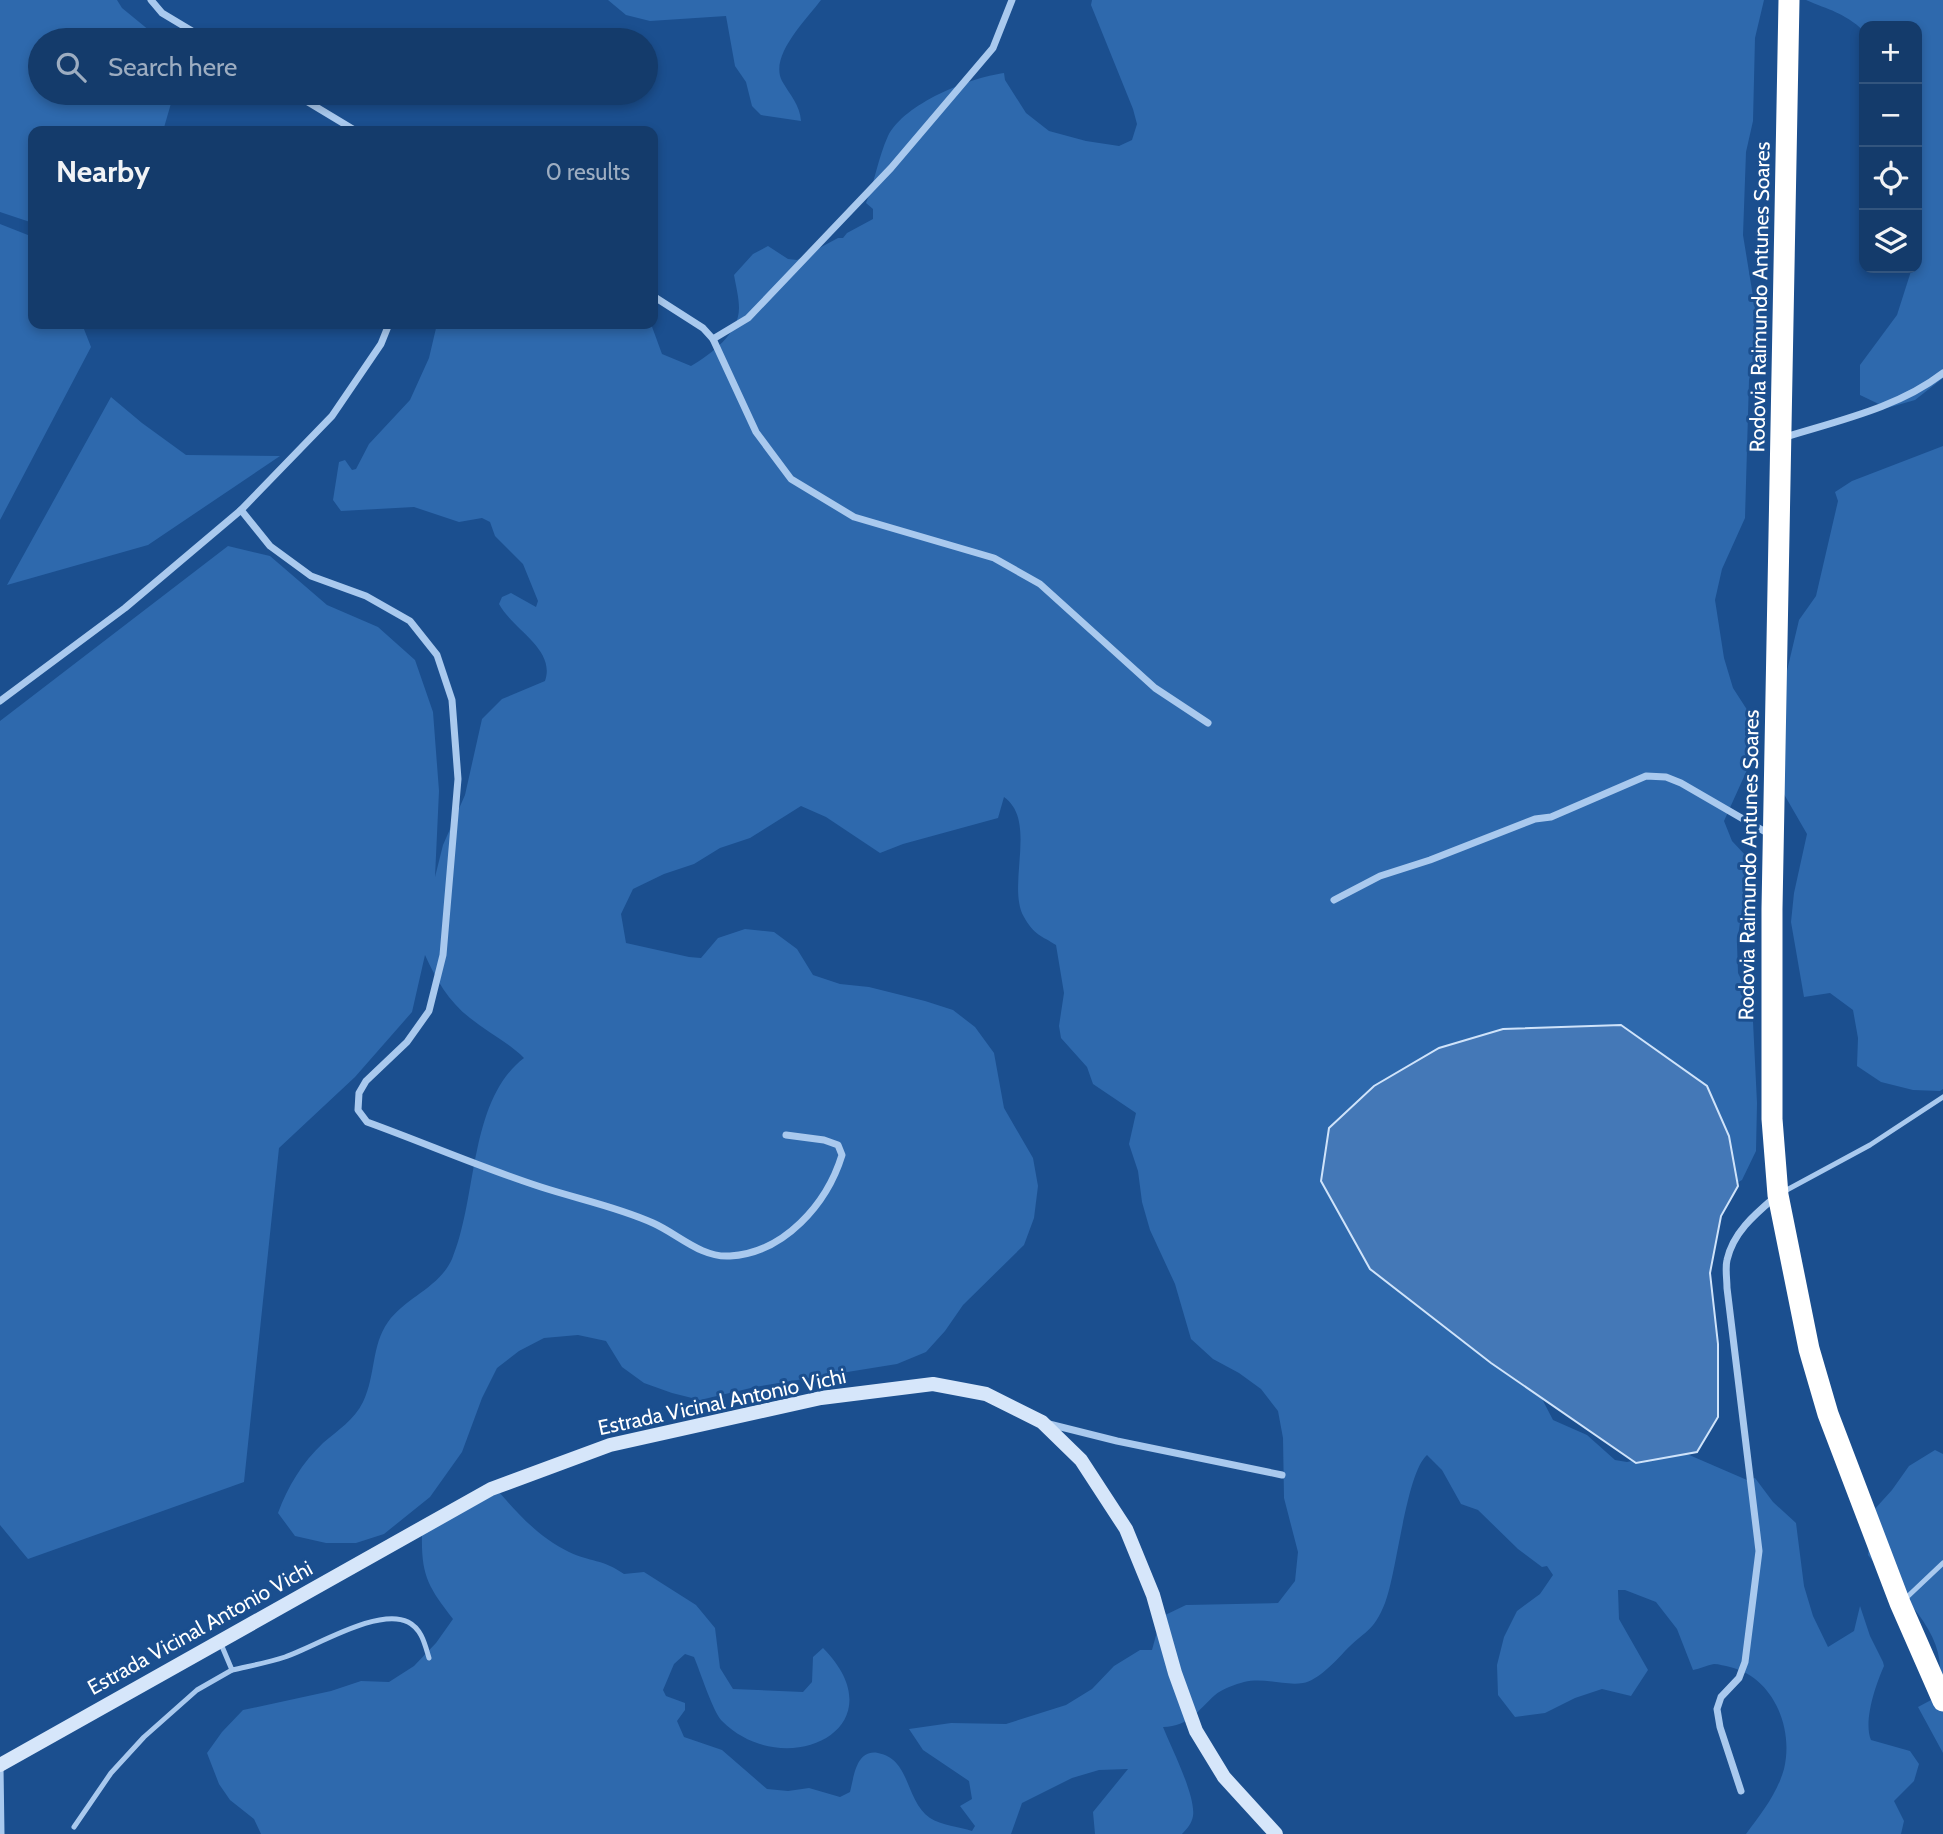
<!DOCTYPE html>
<html lang="en">
<head>
<meta charset="utf-8">
<style>
  body { margin:0; font-family:Cabin,sans-serif; background:#1d4271; color:#f1f3f6 }
  .controls { position:absolute; right:21px; top:21px; display:grid; overflow:hidden; border-radius:14px; box-shadow:0 4px 10px #0003 }
  .controls button { width:63px; height:63px; display:grid; place-items:center; padding:0; border:0; border-bottom:2px solid #33557e; background:#143b6b; color:#f1f3f6; font:35px sans-serif }
  .list { margin:0; padding:0; list-style:none }
  h2 { display:flex; justify-content:space-between; align-items:center; height:91px; margin:0; padding:0 28px; font-size:30px }
  h2 small { font-size:23px; font-weight:400; color:#9dadc1 }
  .icon { flex:none; width:38px; height:38px; fill:none; stroke:currentColor; stroke-width:2; stroke-linecap:round; stroke-linejoin:round }
  .map { position:relative; flex:none; width:1943px; height:1834px; overflow:hidden }
  .search { position:absolute; background:#143b6b; box-shadow:0 4px 10px #0003; left:28px; top:28px; width:630px; height:77px; display:flex; align-items:center; gap:18px; box-sizing:border-box; padding:0 24px; border-radius:38px; color:#9dadc1; font-size:26px }
  .panel { position:absolute; background:#143b6b; box-shadow:0 4px 10px #0003; left:28px; top:126px; width:630px; height:203px; border-radius:14px }
  .map>svg:first-child { display:block }
  .green { fill:#2e69ad }
  .building { fill:#4478b7; stroke:#cfe3fa; stroke-width:2 }
  .lines { fill:none; stroke-linecap:round; stroke-linejoin:round }
  .lane { stroke:#a9c9ee; stroke-width:5 }
  .street { stroke:#a9c9ee; stroke-width:7 }
  .secondary { stroke:#d6e6fa; stroke-width:14 }
  .highway { stroke:#fff; stroke-width:21 }
  .labels { text-anchor:middle; stroke-width:6; stroke-linejoin:round; paint-order:stroke }
  .street-label { font-size:21px; fill:#fff; stroke:#1b4f8f }
</style>
</head>
<body>
<div class="map">
<svg width="1943" height="1834" viewBox="0 0 1943 1834">
  <rect width="100%" height="100%" fill="#1b4f8f"/>
  <g class="green">
    <polygon points="0,0 117,0 122,8 161,40 40,40 40,93 174,93 163,131 33,131 33,223 0,212"/>
    <path d="M608 0H821C806 20 769 56 782 81 790 95 800 105 801 121L761 115 752 106 746 82 735 66 726 16 650 21 626 15Z"/>
    <path d="M1092 0H1764L1755 38 1753 121 1746 152 1743 235 1757 321 1756 349 1749 380 1745 518 1722 569 1715 600 1724 658 1733 688 1753 719 1747 770 1724 821 1732 841 1747 857V887L1741 915 1737 944 1738 973 1752 1001 1757 1103 1756 1151 1742 1180 1713 1197 1540 1395 1553 1420 1587 1435 1615 1460 1627 1462 1680 1451 1747 1480 1755 1478 1773 1502 1796 1523 1804 1586 1813 1616 1828 1647 1854 1631 1860 1606 1870 1636 1883 1662 1884 1666C1876 1684 1863 1721 1871 1740L1910 1751 1919 1764 1914 1781 1894 1801 1904 1821 1901 1834H1746C1761 1814 1777 1794 1784 1769 1794 1728 1773 1677 1730 1667 1725 1666 1719 1664 1714 1664 1707 1665 1700 1669 1693 1670L1677 1629 1656 1602 1625 1590H1618L1619 1619 1648 1670 1631 1696 1602 1689 1575 1698 1545 1713 1515 1717 1498 1695 1497 1665 1504 1637 1517 1611 1540 1594 1553 1575 1547 1566 1542 1567 1518 1549 1478 1510 1461 1504 1442 1470 1427 1455C1406 1473 1397 1573 1385 1603 1374 1632 1363 1632 1345 1651 1336 1661 1317 1681 1303 1683 1284 1686 1264 1677 1244 1682 1236 1684 1222 1689 1215 1695 1198 1710 1190 1726 1163 1727 1171 1747 1196 1796 1193 1816 1192 1823 1187 1829 1182 1834H1095L1093 1812 1128 1769 1099 1770 1072 1778 1022 1803 1011 1834H261L254 1819 230 1800 219 1784 207 1753 222 1732 243 1710 331 1691 361 1681 389 1682 414 1666 436 1643 453 1619C428 1587 421 1575 422 1534L499 1492C520 1516 540 1538 569 1552 590 1562 603 1559 624 1574L644 1572 696 1605 715 1628 720 1668 733 1689 803 1692 812 1682 813 1657 823 1648C902 1728 785 1784 722 1721 713 1712 700 1671 694 1657L685 1654 674 1664 663 1690 666 1696 685 1703V1710L677 1721 684 1737 722 1750 767 1789 788 1791 809 1788 840 1797 850 1792C854 1777 856 1749 878 1753 911 1759 905 1801 930 1818 941 1825 960 1827 972 1831L975 1826 960 1806 972 1799 969 1781 923 1750 909 1729 951 1723 1006 1724 1066 1705 1092 1689 1114 1666 1140 1650H1152L1161 1617 1186 1605 1278 1603 1295 1581 1298 1552 1284 1498 1283 1438 1278 1411 1261 1389 1239 1373 1213 1359 1191 1339 1175 1284 1150 1230 1142 1202 1138 1171 1129 1144 1136 1113 1093 1084 1087 1067 1061 1038 1059 1026 1064 993 1056 945C1042 936 1034 935 1024 917 1006 886 1038 821 1004 797L998 818 903 844 880 853 826 817 801 806 750 838 720 848 694 864 664 874 633 889 621 914 626 943 689 957 701 958 718 938 745 929 774 932 797 949 813 975 840 984 869 987 925 1001 953 1010 975 1027 994 1053 1004 1108 1033 1158 1038 1186 1034 1218 1024 1245 963 1305 945 1331 926 1352 897 1364 755 1387 700 1400 672 1393 644 1383 622 1367 606 1341 578 1335 544 1338 519 1351 497 1368 482 1398 462 1452 430 1497 384 1534 356 1543H326L295 1536 278 1513C288 1486 302 1463 323 1443 338 1430 354 1420 363 1402 376 1375 371 1346 388 1322 406 1297 439 1288 452 1259 478 1198 468 1101 524 1058 508 1042 487 1032 470 1018 448 1001 436 979 425 955L412 1012 355 1077 279 1148 244 1482 28 1559 0 1525V721L228 546 270 556 327 605 378 627 415 660 433 712 439 791 435 877 443 845 465 795 482 719 502 699 545 681C556 649 513 630 499 604L502 597 511 593 536 607 538 601 523 564 495 536 490 522 482 518 459 522 414 507 341 511 333 500 339 462 345 460 352 470 356 469 369 444 410 400 429 358 437 324H651L662 354 691 366C711 354 739 334 739 308 739 298 736 286 734 275L753 254 768 246 788 259 797 260 838 238H843L847 233 873 219V209L866 203C875 181 878 158 888 136 905 103 969 78 1004 73L1005 80 1026 113 1049 131 1086 141 1119 146 1132 140 1137 124 1133 109 1091 5Z"/>
    <path d="M1806 0H1943V378L1915 400 1887 408 1860 395V365L1897 315 1912 268H1917V26H1864V31C1843 12 1829 10 1806 0Z"/>
    <polygon points="0,224 33,237 33,324 82,324 91,347 0,520"/>
    <polygon points="111,397 142,423 186,455 280,456 148,545 7,585"/>
    <polygon points="1943,446 1943,1089 1940,1091 1913,1090 1881,1082 1857,1066 1858,1038 1853,1010 1830,993 1804,997 1791,922 1794,893 1807,834 1781,789 1777,713 1799,620 1816,596 1838,501 1835,492 1852,481"/>
    <path d="M1935 1450 1943 1454V1753L1918 1707 1933 1699C1935 1691 1939 1681 1940 1673 1943 1626 1893 1589 1868 1555L1873 1511 1892 1490 1909 1466Z"/>
  </g>
  <polygon class="building" points="1621,1025 1707,1086 1729,1136 1738,1186 1721,1216 1710,1273 1718,1344 1718,1417 1697,1452 1636,1463 1491,1363 1370,1269 1321,1181 1329,1128 1374,1086 1439,1048 1503,1029"/>
  <g class="lines">
    <g class="lane">
      <polyline points="1783,1192 1870,1145 1943,1097"/>
      <polyline points="1905,1599 1943,1563"/>
      <path d="M221 1644 232 1670C249 1666 267 1663 285 1657 315 1647 378 1607 408 1622 422 1629 425 1645 429 1658"/>
      <polyline points="1,1767 2,1834"/>
      <polyline points="74,1827 111,1773 144,1737 197,1690 232,1670"/>
    </g>
    <g class="street">
      <polyline points="151,0 162,13 207,40"/>
      <polyline points="293,93 356,131"/>
      <polyline points="653,296 703,328 713,339 756,432 791,479 854,517 994,558 1040,584 1155,688 1208,723"/>
      <polyline points="713,339 748,318 891,168 993,48 1012,0"/>
      <path d="M1782 438C1836 421 1898 408 1943 373"/>
      <path d="M241 510 270 546 311 576 366 596 410 621 437 655 452 700 458 779 443 955 429 1011 407 1042 366 1081 359 1093 358 1110 367 1122C425 1143 482 1168 541 1187 578 1199 618 1207 653 1223 678 1234 701 1258 730 1256 784 1253 827 1204 842 1155L838 1145 824 1140 786 1135"/>
      <polyline points="0,701 125,608 241,510 332,416 381,344 389,324"/>
      <polyline points="1334,900 1380,876 1430,860 1535,819 1551,817 1646,776 1666,777 1681,783 1769,834"/>
      <polyline points="1049,1424 1117,1441 1282,1475"/>
      <path d="M1741 1791 1720 1727 1717 1709 1721 1697 1739 1678 1745 1662 1759 1551 1727 1288C1727 1279 1725 1268 1727 1260 1733 1233 1754 1215 1774 1198"/>
    </g>
    <polyline class="secondary" points="0,1765 491,1489 610,1445 821,1398 933,1384 986,1394 1042,1422 1081,1460 1126,1529 1153,1595 1175,1673 1196,1731 1224,1777 1276,1834"/>
    <polyline class="highway" points="1789,0 1772,909 1772,1119 1778,1195 1809,1349 1828,1414 1900,1603 1943,1701"/>
  </g>
  <g class="labels">
    <g class="street-label">
      <text transform="translate(1760 297) rotate(-89)" y="7">Rodovia Raimundo Antunes Soares</text>
      <text transform="translate(1749 865) rotate(-89)" y="7">Rodovia Raimundo Antunes Soares</text>
      <text transform="translate(722 1402) rotate(-12)" y="7">Estrada Vicinal Antonio Vichi</text>
      <text transform="translate(200 1628) rotate(-29)" y="7">Estrada Vicinal Antonio Vichi</text>
    </g>
  </g>
</svg>
<div class="controls">
<button>+</button>
<button>−</button>
<button><svg class="icon" aria-label="locate" viewBox="0 0 24 24"><circle cx="12" cy="12" r="6"/><path d="M12 2v4M12 18v4M2 12h4M18 12h4"/></svg></button>
<button><svg class="icon" aria-label="layers" viewBox="0 0 24 24"><path d="M12 4l9 5-9 5-9-5zM3 14l9 5 9-5"/></svg></button>
</div>
<div class="search"><svg class="icon" aria-label="search" viewBox="0 0 24 24"><circle cx="10" cy="10" r="6"/><path d="M15 15l6 6"/></svg>Search here</div>
<section class="panel">
<h2>Nearby<small>0 results</small></h2>
<ul class="list">
</ul>
</section>
</div>
</body>
</html>
